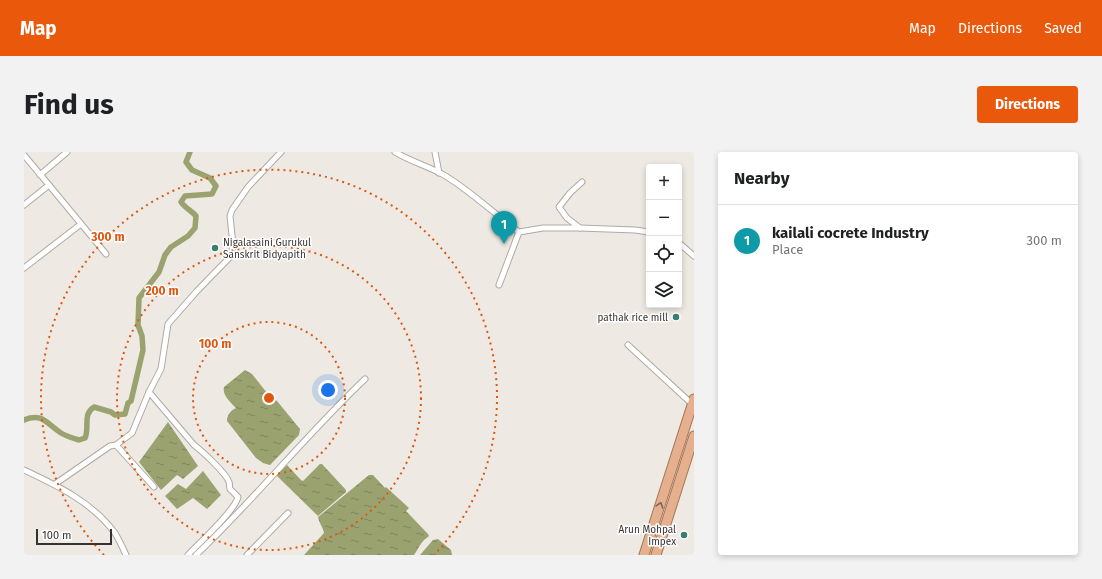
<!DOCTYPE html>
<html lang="en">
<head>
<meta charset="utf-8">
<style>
  body { margin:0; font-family:"Fira Sans",sans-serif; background:#f2f2f2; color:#202124 }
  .controls { position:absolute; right:12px; top:12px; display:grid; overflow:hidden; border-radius:4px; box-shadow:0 2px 6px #0003 }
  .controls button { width:36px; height:36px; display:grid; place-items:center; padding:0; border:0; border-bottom:1px solid #e0e0e0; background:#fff; color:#202124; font:20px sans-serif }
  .scale { position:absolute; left:12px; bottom:10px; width:76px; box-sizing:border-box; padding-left:4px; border:2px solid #353331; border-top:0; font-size:11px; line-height:14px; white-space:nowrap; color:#353331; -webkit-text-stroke:3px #fff; paint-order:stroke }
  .you { position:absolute; left:304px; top:238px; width:14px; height:14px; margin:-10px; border:3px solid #fff; border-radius:50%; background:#1a73e8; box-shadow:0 0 0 6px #1a73e833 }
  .badge { display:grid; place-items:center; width:26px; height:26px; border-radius:50%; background:#ea580c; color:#fff; font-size:13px; font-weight:700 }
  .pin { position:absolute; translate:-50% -33px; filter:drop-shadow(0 1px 2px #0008) }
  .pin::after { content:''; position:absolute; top:21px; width:14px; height:12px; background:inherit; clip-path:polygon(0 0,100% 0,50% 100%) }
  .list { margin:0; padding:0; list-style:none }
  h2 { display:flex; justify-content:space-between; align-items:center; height:52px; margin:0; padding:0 16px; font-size:17px }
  h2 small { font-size:13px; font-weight:400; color:#757577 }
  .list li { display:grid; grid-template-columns:26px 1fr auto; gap:12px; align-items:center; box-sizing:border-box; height:72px; padding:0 16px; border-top:1px solid #e0e0e0 }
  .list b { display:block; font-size:15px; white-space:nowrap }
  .list p { margin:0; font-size:13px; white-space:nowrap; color:#757577 }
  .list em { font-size:13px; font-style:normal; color:#757577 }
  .icon { flex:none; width:22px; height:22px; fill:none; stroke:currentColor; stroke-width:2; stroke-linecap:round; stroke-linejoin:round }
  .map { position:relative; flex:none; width:670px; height:403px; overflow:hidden; border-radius:4px }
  header { display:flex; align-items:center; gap:24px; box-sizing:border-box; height:56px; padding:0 20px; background:#ea580c; color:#fff }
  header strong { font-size:19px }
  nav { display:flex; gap:22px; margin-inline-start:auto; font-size:14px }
  .intro { display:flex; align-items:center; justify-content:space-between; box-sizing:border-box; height:96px; padding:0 24px }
  h1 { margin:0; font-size:28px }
  .button { padding:10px 18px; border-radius:4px; background:#ea580c; color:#fff; font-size:14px; font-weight:700 }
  main { display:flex; gap:24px; padding:0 24px }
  aside { flex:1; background:#fff; border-radius:4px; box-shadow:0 2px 6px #0003 }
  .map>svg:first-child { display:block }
  .water { fill:url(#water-ripples) }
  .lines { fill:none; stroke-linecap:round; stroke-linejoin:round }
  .canal { stroke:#9aa370; stroke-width:5.5 }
  .minor-casing { stroke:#aeaaa4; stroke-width:7 }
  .trunk-casing { stroke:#a4785b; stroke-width:11 }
  .minor { stroke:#fff; stroke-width:5 }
  .trunk { stroke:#e6b08e; stroke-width:9 }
  .oneway { stroke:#7c6556 }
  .ring { fill:none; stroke:#df570e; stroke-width:2; stroke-dasharray:2 4 }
  .poi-dot { fill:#3a7e70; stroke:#fff; stroke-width:1.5 }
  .labels { text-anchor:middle; stroke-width:3; stroke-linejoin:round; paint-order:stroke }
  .poi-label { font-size:10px; fill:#353331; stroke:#fff; text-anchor:end }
  .centre { fill:#df570e; stroke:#fff; stroke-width:2 }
  .ring-label { font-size:12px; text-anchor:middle; font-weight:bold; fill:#df570e; stroke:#fff; stroke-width:3; stroke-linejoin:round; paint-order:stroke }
</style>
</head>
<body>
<header>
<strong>Map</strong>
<nav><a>Map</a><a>Directions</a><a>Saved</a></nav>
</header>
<div class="intro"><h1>Find us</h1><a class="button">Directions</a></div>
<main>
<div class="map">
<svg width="670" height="403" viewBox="0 0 670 403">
  <defs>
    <pattern id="water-ripples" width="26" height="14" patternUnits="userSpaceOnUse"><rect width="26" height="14" fill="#9aa370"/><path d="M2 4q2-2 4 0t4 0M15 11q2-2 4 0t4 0" fill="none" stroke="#7e855d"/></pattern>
  </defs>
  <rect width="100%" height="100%" fill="#eee9e3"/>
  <g class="water">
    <path d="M221 218 228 222 247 246 253 249 276 277 275 283 246 313 239 311 232 306 203 269C203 263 207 258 212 256 206 250 198 243 200 235Z"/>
    <polygon points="144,270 174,314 159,327 153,323 137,338 115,310"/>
    <polygon points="296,312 298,312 322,338 322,340 294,364 252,323 263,313 277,328 279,329"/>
    <polygon points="179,319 197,343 183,357 169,346 153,357 141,344 154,332 162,337"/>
    <path d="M345 323H349L361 336 362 335 385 356 382 359 404 382 405 384C403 386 401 387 400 388 396 392 393 399 390 403H280L300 381C299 375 295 371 294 365Z"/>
    <polygon points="414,387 427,398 428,403 396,403 409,388"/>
  </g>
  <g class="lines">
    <path class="canal" d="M0 268C18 260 23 272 37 281 42 284 48 286 55 288L61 286C66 275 58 263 70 255L87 260 91 263 101 262 104 251 107 249 119 198 118 184 114 173 115 146 135 120 141 103 147 95 164 84 171 76 172 64C168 59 161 56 157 50L161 44 188 42 192 34 186 26 168 18 162 10 166 0"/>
    <g class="minor-casing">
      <g id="minor">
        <path d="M371 0C386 9 403 14 418 22 445 37 470 62 495 80L519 76H556L611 78 625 80"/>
        <polyline points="411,0 415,21"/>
        <polyline points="0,3 25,33 0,53"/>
        <polyline points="16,23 43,0"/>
        <polyline points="25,33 82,102"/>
        <polyline points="556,76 543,66 535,55 546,41 558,30"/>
        <polyline points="655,91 670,104"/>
        <polyline points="0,116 57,72"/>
        <polyline points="475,133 495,80"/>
        <polyline points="604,193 668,252"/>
        <path d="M125 240 170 293C178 299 202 321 205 330 206 332 205 335 206 337L214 345C211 359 175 391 164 403"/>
        <polyline points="92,293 130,335"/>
        <path d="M0 318C34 334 68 350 91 381 95 388 99 396 102 403"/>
        <polyline points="31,332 86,294 92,293 108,281 125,240 137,217 144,172 173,139 207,104 209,93 206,64 208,58 224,35 257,0"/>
        <path d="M172 403C231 347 282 283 341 227"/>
        <polyline points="223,403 264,361"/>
      </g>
    </g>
    <g class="trunk-casing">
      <g id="trunk">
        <polyline points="620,403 670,247"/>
        <polyline points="632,403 670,284"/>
      </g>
    </g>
    <use href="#minor" class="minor"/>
    <use href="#trunk" class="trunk"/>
  </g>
  <defs><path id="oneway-chevron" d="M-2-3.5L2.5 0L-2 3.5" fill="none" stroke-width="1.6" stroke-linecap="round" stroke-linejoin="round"/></defs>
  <use class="oneway" href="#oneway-chevron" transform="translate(636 353) rotate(-72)"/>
  <g class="ring">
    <circle cx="245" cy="246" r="76"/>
    <circle cx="245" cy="246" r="152"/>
    <path d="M80 403A228 228 0 1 1 410 403"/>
  </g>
  <g class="poi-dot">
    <circle cx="191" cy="96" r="4"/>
    <circle cx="652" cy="165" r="4"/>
    <circle cx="660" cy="383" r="4"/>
  </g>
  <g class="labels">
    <g class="poi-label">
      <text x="199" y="94" text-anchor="start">Nigalasaini Gurukul<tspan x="199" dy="12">Sanskrit Bidyapith</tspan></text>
      <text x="644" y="169">pathak rice mill</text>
      <text x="652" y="381">Arun Mohpal<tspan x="652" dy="12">Impex</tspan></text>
    </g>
  </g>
  <circle cx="245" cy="246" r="6" class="centre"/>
  <g class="ring-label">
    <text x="84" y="89">300 m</text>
    <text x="138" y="143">200 m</text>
    <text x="191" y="196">100 m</text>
  </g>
</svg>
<div class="controls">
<button>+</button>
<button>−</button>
<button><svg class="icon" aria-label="locate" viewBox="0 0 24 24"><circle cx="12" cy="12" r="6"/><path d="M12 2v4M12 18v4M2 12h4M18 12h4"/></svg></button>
<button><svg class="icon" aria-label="layers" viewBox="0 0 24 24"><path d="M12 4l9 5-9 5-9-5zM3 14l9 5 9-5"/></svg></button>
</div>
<div class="scale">100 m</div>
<div class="you"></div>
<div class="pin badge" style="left:480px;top:92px;background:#0f9aa8">1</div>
</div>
<aside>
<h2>Nearby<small></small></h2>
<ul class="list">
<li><span class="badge" style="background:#0f9aa8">1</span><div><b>kailali cocrete Industry</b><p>Place</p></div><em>300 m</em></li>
</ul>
</aside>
</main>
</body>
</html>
